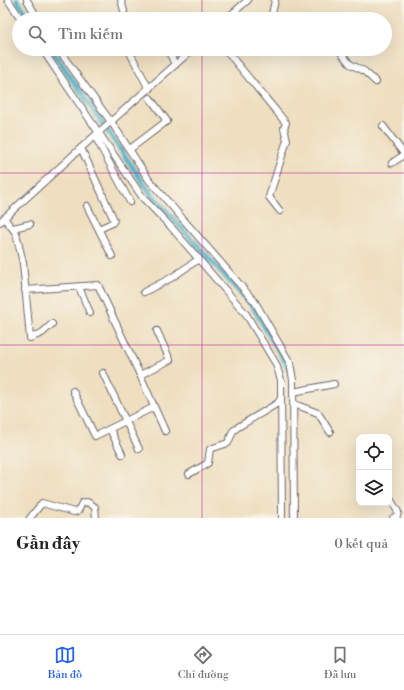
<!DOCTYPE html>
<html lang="vi">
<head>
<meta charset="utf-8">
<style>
  body { margin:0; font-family:"Libre Bodoni",serif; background:#f2f2f2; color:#202124 }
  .controls { position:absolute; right:12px; bottom:12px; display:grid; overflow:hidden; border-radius:8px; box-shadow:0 4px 16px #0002 }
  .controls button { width:36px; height:36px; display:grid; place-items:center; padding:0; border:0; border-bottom:1px solid #e0e0e0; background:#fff; color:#202124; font:20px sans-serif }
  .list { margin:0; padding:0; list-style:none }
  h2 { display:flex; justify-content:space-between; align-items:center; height:52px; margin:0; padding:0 16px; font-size:17px }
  h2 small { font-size:13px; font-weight:400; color:#757577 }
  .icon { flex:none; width:22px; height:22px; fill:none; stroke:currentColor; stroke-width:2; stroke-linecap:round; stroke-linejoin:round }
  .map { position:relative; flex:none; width:404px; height:518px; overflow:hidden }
  .search { position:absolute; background:#fff; box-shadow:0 4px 16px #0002; left:12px; right:12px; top:12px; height:44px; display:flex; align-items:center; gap:10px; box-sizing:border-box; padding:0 14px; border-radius:22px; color:#757577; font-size:15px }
  .sheet { height:116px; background:#fff }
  nav { display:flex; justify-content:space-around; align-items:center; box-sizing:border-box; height:56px; border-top:1px solid #e0e0e0; background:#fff; font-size:11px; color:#757577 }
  nav a { display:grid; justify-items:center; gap:2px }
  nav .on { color:#2563eb }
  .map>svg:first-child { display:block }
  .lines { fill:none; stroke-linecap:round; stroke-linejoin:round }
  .canal { stroke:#42aac2; stroke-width:5.5 }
  .minor-casing { stroke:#6a646a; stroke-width:8 }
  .minor { stroke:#fff; stroke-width:6 }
  .grid { fill:none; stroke:#b5179e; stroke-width:1; stroke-opacity:0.55 }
</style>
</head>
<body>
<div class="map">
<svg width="404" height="518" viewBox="0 0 404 518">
  <rect width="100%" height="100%" fill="#f7f3e8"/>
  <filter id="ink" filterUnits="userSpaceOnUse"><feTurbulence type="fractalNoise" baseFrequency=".025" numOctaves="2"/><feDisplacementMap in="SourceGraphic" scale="8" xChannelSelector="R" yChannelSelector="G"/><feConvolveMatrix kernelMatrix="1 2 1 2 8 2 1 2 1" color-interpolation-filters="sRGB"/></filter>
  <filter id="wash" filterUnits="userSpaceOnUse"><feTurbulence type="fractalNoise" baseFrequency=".012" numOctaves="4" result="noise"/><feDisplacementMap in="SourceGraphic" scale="16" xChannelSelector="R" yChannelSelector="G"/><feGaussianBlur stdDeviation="0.9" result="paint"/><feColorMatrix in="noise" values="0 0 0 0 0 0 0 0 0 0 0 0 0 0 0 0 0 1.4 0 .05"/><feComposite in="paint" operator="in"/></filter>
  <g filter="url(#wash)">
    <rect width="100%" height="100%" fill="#efdfc0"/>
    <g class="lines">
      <g class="canal">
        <polyline points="17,0 30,19"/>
        <polyline points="51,49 151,194 253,307 291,372"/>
      </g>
    </g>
  </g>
  <g filter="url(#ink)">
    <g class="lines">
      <g class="minor-casing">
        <g id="minor">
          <polyline points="8,0 21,19"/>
          <polyline points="27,0 38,19"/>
          <polyline points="121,0 124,11"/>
          <polyline points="226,19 248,0"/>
          <polyline points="271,19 275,0"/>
          <polyline points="42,49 143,198 171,227 246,314 276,364 281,380 282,518"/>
          <polyline points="58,49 114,126 149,180 255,302 290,363 293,380 294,518"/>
          <polyline points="128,49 149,89"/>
          <polyline points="168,49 175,65"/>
          <polyline points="225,49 286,123 284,128 287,140 269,197 280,211"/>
          <polyline points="338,49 350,64 364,71 376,82"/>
          <polyline points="383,126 404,154"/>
          <polyline points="95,136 130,202"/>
          <polyline points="81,148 114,220 112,223 99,229"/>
          <polyline points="130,149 167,121 150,98"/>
          <polyline points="392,163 404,155"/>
          <polyline points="87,206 112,256"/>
          <polyline points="4,218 16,233 23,263 30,338 42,333 52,324"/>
          <polyline points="0,222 81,148 193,49"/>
          <polyline points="13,228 30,224"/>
          <polyline points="79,287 90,313"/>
          <polyline points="25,290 98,285 140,375 165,431"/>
          <polyline points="144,292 171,278 199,259"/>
          <polyline points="103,373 139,449"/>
          <polyline points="140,375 170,360 157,331"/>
          <polyline points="73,391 95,436 154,407"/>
          <polyline points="293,392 334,384"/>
          <polyline points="294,404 318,413 330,432"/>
          <polyline points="110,429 122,454"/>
          <polyline points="189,474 208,463 210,449 228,443 233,431 238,427 278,403 281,398"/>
          <polyline points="389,497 398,512 397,516 393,518"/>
          <polyline points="30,518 42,503 74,512 78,511 82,503 87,502 95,507 96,518"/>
        </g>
      </g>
      <use href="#minor" class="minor"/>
    </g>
  </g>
  <path class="grid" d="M202 0V19M202 49V518M0 173H404M0 345H404"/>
</svg>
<div class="controls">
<button><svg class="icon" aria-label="locate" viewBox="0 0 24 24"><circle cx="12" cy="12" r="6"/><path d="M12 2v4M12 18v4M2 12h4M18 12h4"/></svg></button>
<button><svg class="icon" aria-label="layers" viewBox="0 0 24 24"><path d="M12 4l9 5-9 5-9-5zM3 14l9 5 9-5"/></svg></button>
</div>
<div class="search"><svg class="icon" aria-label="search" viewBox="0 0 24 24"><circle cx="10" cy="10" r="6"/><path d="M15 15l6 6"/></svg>Tìm kiếm</div>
</div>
<section class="sheet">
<h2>Gần đây<small>0 kết quả</small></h2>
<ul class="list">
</ul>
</section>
<nav>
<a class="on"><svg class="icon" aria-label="map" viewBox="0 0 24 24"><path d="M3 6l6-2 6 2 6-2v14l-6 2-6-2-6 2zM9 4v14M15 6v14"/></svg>Bản đồ</a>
<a><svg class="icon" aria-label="directions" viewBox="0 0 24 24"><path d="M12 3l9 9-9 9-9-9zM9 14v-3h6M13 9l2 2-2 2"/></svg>Chỉ đường</a>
<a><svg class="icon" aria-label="saved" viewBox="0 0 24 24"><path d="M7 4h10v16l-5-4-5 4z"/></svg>Đã lưu</a>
</nav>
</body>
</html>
